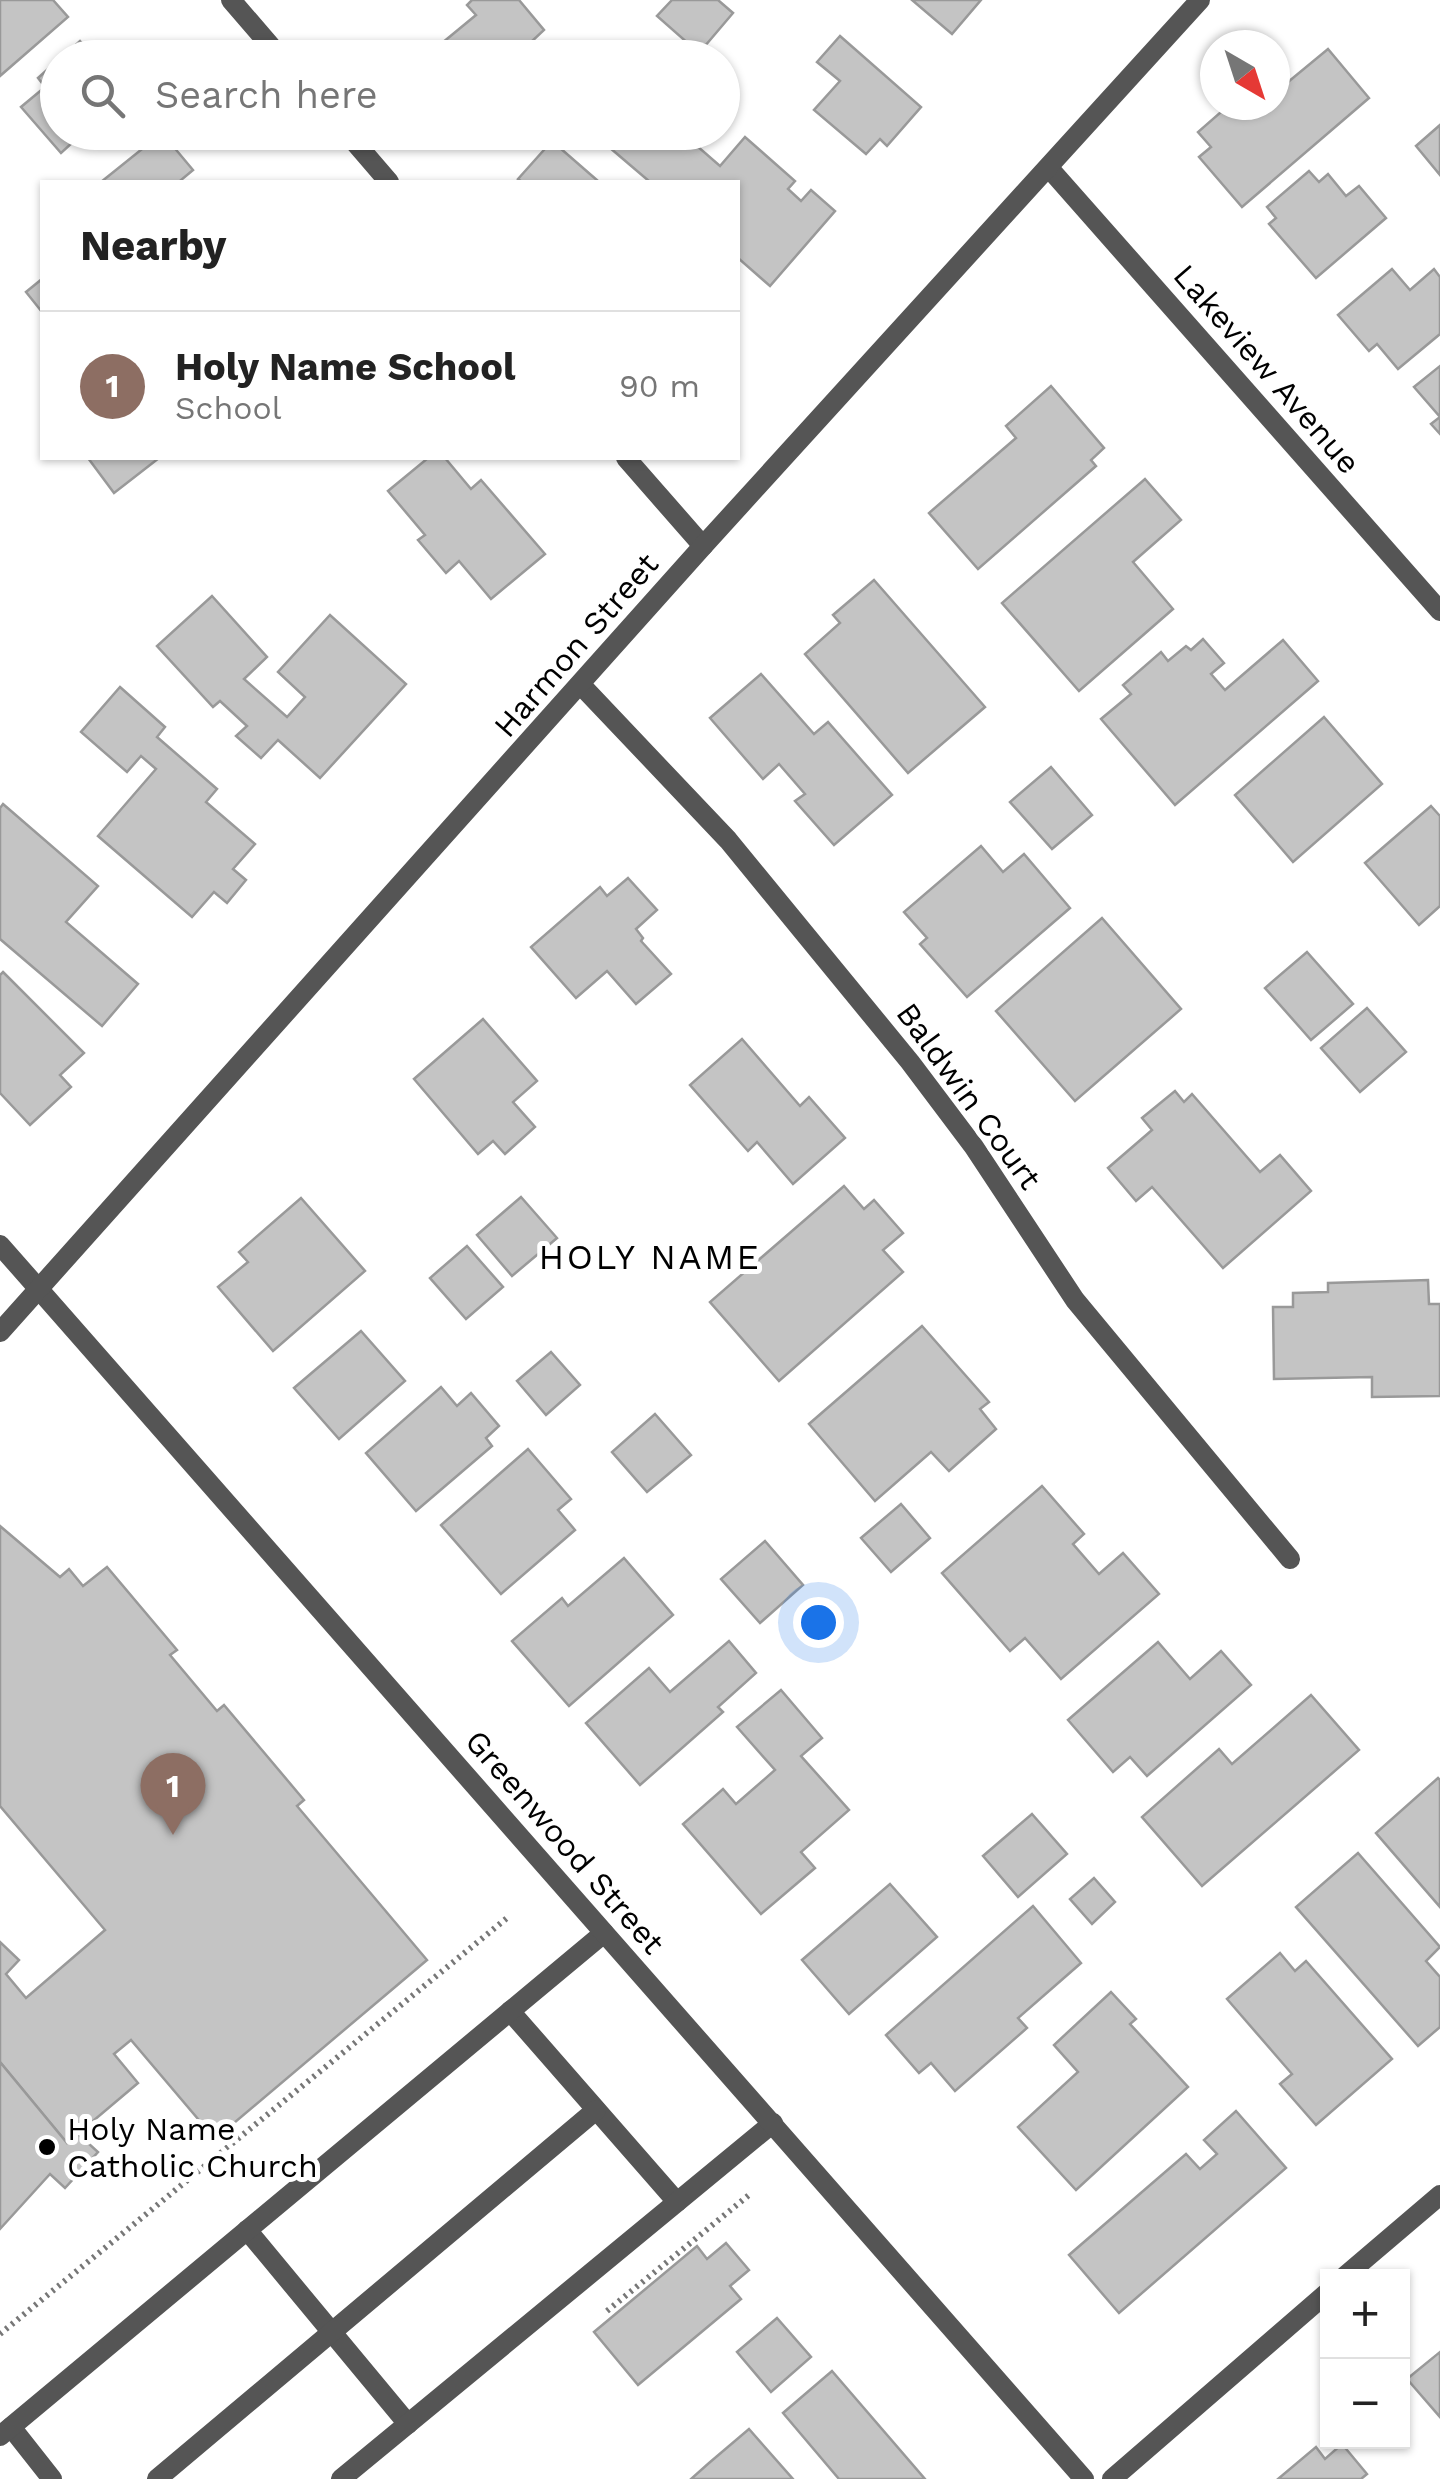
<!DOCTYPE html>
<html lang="en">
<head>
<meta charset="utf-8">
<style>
  body { margin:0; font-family:"Work Sans",sans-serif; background:#f2f2f2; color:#222 }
  .controls { position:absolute; right:30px; bottom:30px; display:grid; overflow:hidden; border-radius:0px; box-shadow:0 2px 8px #0004 }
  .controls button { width:90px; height:90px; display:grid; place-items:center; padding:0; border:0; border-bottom:2px solid #e0e0e0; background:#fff; color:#222; font:50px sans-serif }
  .compass { position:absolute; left:1200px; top:30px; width:90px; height:90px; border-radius:50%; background:#fff; box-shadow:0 2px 8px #0004; rotate:141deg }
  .you { position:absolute; left:818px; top:1622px; width:35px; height:35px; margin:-25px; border:8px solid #fff; border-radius:50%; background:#1a73e8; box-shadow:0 0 0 15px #1a73e833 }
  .badge { display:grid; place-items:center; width:65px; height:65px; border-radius:50%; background:#000; color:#fff; font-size:32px; font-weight:700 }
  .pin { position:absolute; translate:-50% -82px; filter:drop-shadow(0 2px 5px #0008) }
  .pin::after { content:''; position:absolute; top:52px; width:35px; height:30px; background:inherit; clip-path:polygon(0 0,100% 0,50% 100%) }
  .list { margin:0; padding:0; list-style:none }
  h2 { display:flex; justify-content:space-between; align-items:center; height:130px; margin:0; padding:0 40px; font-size:42px }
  h2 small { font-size:32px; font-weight:400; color:#767676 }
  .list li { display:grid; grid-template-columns:65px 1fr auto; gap:30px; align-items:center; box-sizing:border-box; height:150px; padding:0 40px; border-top:2px solid #e0e0e0 }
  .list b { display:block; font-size:38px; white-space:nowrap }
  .list p { margin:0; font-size:32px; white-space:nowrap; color:#767676 }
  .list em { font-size:32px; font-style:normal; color:#767676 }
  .icon { flex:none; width:55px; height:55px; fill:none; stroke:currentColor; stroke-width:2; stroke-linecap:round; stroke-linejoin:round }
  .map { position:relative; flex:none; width:1440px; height:2479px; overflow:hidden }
  .search { position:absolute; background:#fff; box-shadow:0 2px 8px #0004; left:40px; top:40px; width:700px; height:110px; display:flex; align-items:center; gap:25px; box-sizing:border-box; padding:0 35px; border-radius:55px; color:#767676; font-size:38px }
  .panel { position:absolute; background:#fff; box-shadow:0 2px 8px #0004; left:40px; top:180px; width:700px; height:280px; border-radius:0px }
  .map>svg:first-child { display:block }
  .building { fill:#c4c4c4; stroke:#999; stroke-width:2.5 }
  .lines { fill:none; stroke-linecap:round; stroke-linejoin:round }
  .path { stroke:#777; stroke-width:6; stroke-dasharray:2.5 5; stroke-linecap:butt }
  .service { stroke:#555; stroke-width:20 }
  .minor { stroke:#555; stroke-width:20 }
  .poi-dot { fill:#000; stroke:#fff; stroke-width:4 }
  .labels { text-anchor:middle; stroke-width:10; stroke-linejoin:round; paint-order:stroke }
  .street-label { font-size:32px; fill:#000; stroke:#fff }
  .poi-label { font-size:32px; fill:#000; stroke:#fff; text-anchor:start }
  .neighbourhood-label { font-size:35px; letter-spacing:2.5px; fill:#000; stroke:#fff }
</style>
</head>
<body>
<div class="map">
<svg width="1440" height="2479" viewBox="0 0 1440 2479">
  <rect width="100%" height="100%" fill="#fff"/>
  <g class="building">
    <polygon points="0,0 53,0 68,17 0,76"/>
    <polygon points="472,0 519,0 544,30 529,44 540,58 444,58 436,48 476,15 467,5"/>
    <polygon points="672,0 718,0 733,13 699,53 657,16"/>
    <polygon points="912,0 981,0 952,34"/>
    <polygon points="840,36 921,107 887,146 880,139 866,154 814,110 840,81 817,62"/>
    <polygon points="80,41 95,58 61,58"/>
    <polygon points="1328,49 1369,98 1242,207 1199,157 1211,147 1198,132 1229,105 1275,105 1275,79 1282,87"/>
    <polygon points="58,60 58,132 84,132 61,153 21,107 45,87 38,78"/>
    <polygon points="1440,125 1440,175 1416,146"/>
    <polygon points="622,132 681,132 720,166 745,137 795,181 788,189 801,201 811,190 835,211 770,286 738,258 738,182 650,182 609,147"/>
    <polygon points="162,133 193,170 181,180 183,182 101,182"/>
    <polygon points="552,141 598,181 596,182 522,182 518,179"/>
    <polygon points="1309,171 1319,182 1328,174 1346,196 1359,186 1386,218 1316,278 1269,224 1276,218 1267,207"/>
    <polygon points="1392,269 1410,290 1434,269 1440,277 1440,334 1398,369 1377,344 1369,351 1338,315"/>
    <polygon points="42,279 42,312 26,292"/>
    <polygon points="1440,366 1440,434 1431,424 1440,417 1414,387"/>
    <polygon points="1051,386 1104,448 1091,460 1096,466 978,569 929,513 1016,438 1006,426"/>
    <polygon points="88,458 159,458 114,493"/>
    <polygon points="428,458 445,458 471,489 481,480 545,554 491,599 459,561 446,573 418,540 425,535 388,491"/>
    <polygon points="1145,479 1181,520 1133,562 1173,609 1079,691 1002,603"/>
    <polygon points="874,580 985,707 908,773 805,654 840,623 833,615"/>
    <polygon points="212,596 267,657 244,679 287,717 305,697 278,672 330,615 406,684 320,778 278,740 261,758 236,736 247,726 220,701 213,707 157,646"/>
    <polygon points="1203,639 1224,663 1211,674 1225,690 1283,640 1318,681 1175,805 1101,719 1131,694 1123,685 1161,652 1168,661 1186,646 1191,650"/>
    <polygon points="761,674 814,734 828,722 892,795 834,845 795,801 805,794 779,764 763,779 710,718"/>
    <polygon points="120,687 165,727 157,737 217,789 206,802 255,844 233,869 246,880 227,903 214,892 192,917 98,836 156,769 141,756 127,772 81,732"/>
    <polygon points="1324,717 1382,784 1293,862 1235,795"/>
    <polygon points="1051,767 1092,815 1052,849 1010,802"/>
    <polygon points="3,804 98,886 66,922 138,984 102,1026 0,939 0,808"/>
    <polygon points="1431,806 1440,816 1440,906 1419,925 1365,863"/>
    <polygon points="981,846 1003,872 1024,854 1070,908 967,997 920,944 927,938 904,912"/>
    <polygon points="628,878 657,910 636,929 643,938 641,941 671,974 636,1004 607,971 576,998 531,947 600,887 607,896"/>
    <polygon points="1102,918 1181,1009 1075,1101 996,1011"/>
    <polygon points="1307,952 1353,1004 1311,1040 1265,988"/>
    <polygon points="3,972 84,1053 60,1075 71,1087 30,1125 0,1093 0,975"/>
    <polygon points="1367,1008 1406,1052 1360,1092 1321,1048"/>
    <polygon points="483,1019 537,1081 513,1102 535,1127 505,1154 493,1141 478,1154 414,1079"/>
    <polygon points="742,1039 800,1106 809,1097 845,1138 793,1184 757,1142 748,1151 690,1085"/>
    <polygon points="1175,1091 1184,1102 1192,1094 1260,1172 1280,1155 1311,1191 1223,1268 1152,1187 1136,1201 1108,1168 1152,1130 1142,1118"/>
    <polygon points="844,1186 864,1209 874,1200 903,1233 883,1250 903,1272 779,1381 710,1302"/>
    <polygon points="521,1197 557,1238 512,1276 477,1235"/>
    <polygon points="301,1198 365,1271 273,1351 218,1287 248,1262 239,1252"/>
    <polygon points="467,1246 503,1287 466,1319 430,1278"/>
    <polygon points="1428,1280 1429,1304 1440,1304 1440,1396 1372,1397 1372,1377 1274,1379 1273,1307 1293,1307 1293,1293 1328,1292 1328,1283"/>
    <polygon points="922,1326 989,1402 980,1409 996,1429 949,1471 931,1452 875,1501 809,1424"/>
    <polygon points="361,1331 405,1381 339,1439 294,1388"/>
    <polygon points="551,1352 580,1385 546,1415 517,1381"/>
    <polygon points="441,1387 457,1406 471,1393 499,1426 486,1438 492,1446 416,1511 366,1453"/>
    <polygon points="655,1414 691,1455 647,1492 612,1452"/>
    <polygon points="528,1449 571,1499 558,1510 575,1530 501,1594 441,1525"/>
    <polygon points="1042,1486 1084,1534 1073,1544 1099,1574 1123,1553 1159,1594 1061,1679 1025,1638 1010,1651 942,1573"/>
    <polygon points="901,1504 930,1538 891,1572 861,1538"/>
    <polygon points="0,1526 60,1577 69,1569 83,1586 107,1567 177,1650 170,1655 217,1711 224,1705 304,1800 297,1806 427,1960 215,2139 131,2040 114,2054 138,2083 67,2143 0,2062 0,1942 19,1960 6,1974 26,1998 105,1930 0,1806"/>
    <polygon points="765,1541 803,1585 760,1623 721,1579"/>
    <polygon points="624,1558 673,1615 569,1706 512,1641 562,1598 568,1606"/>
    <polygon points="729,1641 756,1673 718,1707 723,1712 640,1785 586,1723 649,1668 670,1692"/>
    <polygon points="1158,1642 1190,1679 1221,1651 1251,1685 1147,1776 1130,1757 1113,1772 1068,1720"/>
    <polygon points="781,1690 822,1738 801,1756 849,1810 801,1852 815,1868 761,1914 683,1824 723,1789 736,1804 775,1770 737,1727"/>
    <polygon points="1311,1695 1359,1750 1202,1886 1142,1817 1219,1749 1232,1764"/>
    <polygon points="1438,1778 1440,1780 1440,1907 1376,1833"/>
    <polygon points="1032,1814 1067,1854 1018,1897 983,1856"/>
    <polygon points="1358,1853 1440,1947 1426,1961 1440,1977 1440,2027 1418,2046 1296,1907"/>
    <polygon points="1094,1878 1115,1902 1092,1924 1070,1899"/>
    <polygon points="890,1884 937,1937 849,2014 802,1960"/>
    <polygon points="1033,1906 1081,1963 1018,2018 1027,2028 955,2091 931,2063 919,2073 886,2035"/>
    <polygon points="1280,1953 1295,1971 1306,1961 1392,2059 1316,2125 1280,2084 1292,2074 1227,1999"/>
    <polygon points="1111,1992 1136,2019 1130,2024 1188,2087 1076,2190 1018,2127 1078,2072 1054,2045"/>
    <polygon points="0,2062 67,2143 78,2134 98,2152 65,2188 50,2174 0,2229"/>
    <polygon points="1236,2111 1286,2168 1119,2313 1069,2255 1186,2154 1200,2169 1217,2154 1204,2140"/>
    <polygon points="726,2243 749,2270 730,2286 741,2299 638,2385 594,2332 697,2246 707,2259"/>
    <polygon points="777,2318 811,2357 771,2392 737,2352"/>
    <polygon points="1440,2352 1440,2417 1407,2379"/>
    <polygon points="832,2371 925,2479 839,2479 783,2413"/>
    <polygon points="749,2429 793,2479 691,2479 709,2463"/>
    <polygon points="1342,2444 1367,2474 1361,2479 1278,2479 1316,2447 1325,2459"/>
  </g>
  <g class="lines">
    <g class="path">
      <polyline points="607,2311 749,2195"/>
      <polyline points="0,2334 507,1918"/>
    </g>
    <g class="service">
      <polyline points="510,2011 677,2202"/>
      <polyline points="247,2230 408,2424"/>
      <polyline points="11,2427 52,2479"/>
      <polyline points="0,2436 604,1933"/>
      <polyline points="157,2479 596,2110"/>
      <polyline points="341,2479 773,2123"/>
    </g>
    <g class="minor">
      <polyline points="231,0 281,58"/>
      <polyline points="346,132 389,182"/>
      <polyline points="1049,168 1440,611"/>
      <polyline points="626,458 703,546"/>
      <polyline points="581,685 728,840 910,1062 974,1147 1075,1300 1290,1559"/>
      <polyline points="0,1245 1084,2479"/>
      <polyline points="0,1332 703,546 1200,0"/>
      <polyline points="1345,2276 1440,2195"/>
      <polyline points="1112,2479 1328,2292"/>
    </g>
  </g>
  <circle class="poi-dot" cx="47" cy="2147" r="10"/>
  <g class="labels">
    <g class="street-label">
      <text transform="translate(1267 369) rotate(49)" y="11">Lakeview Avenue</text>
      <text transform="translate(576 645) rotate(-49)" y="11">Harmon Street</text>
      <text transform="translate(969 1096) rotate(54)" y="11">Baldwin Court</text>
      <text transform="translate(565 1842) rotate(49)" y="11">Greenwood Street</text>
    </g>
    <g class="poi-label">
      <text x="67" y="2140">Holy Name<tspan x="67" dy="37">Catholic Church</tspan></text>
    </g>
    <g class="neighbourhood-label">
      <text x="650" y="1269">HOLY NAME</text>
    </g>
  </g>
</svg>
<div class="controls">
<button>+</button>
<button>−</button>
</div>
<svg class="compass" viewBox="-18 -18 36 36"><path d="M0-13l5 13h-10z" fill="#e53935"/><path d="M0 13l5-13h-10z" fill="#767676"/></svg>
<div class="you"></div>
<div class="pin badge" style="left:173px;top:1835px;background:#8d6e63">1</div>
<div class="search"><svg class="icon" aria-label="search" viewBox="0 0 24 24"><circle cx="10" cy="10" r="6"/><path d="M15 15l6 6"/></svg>Search here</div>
<section class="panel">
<h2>Nearby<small></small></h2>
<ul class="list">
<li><span class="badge" style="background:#8d6e63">1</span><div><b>Holy Name School</b><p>School</p></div><em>90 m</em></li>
</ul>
</section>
</div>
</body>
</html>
